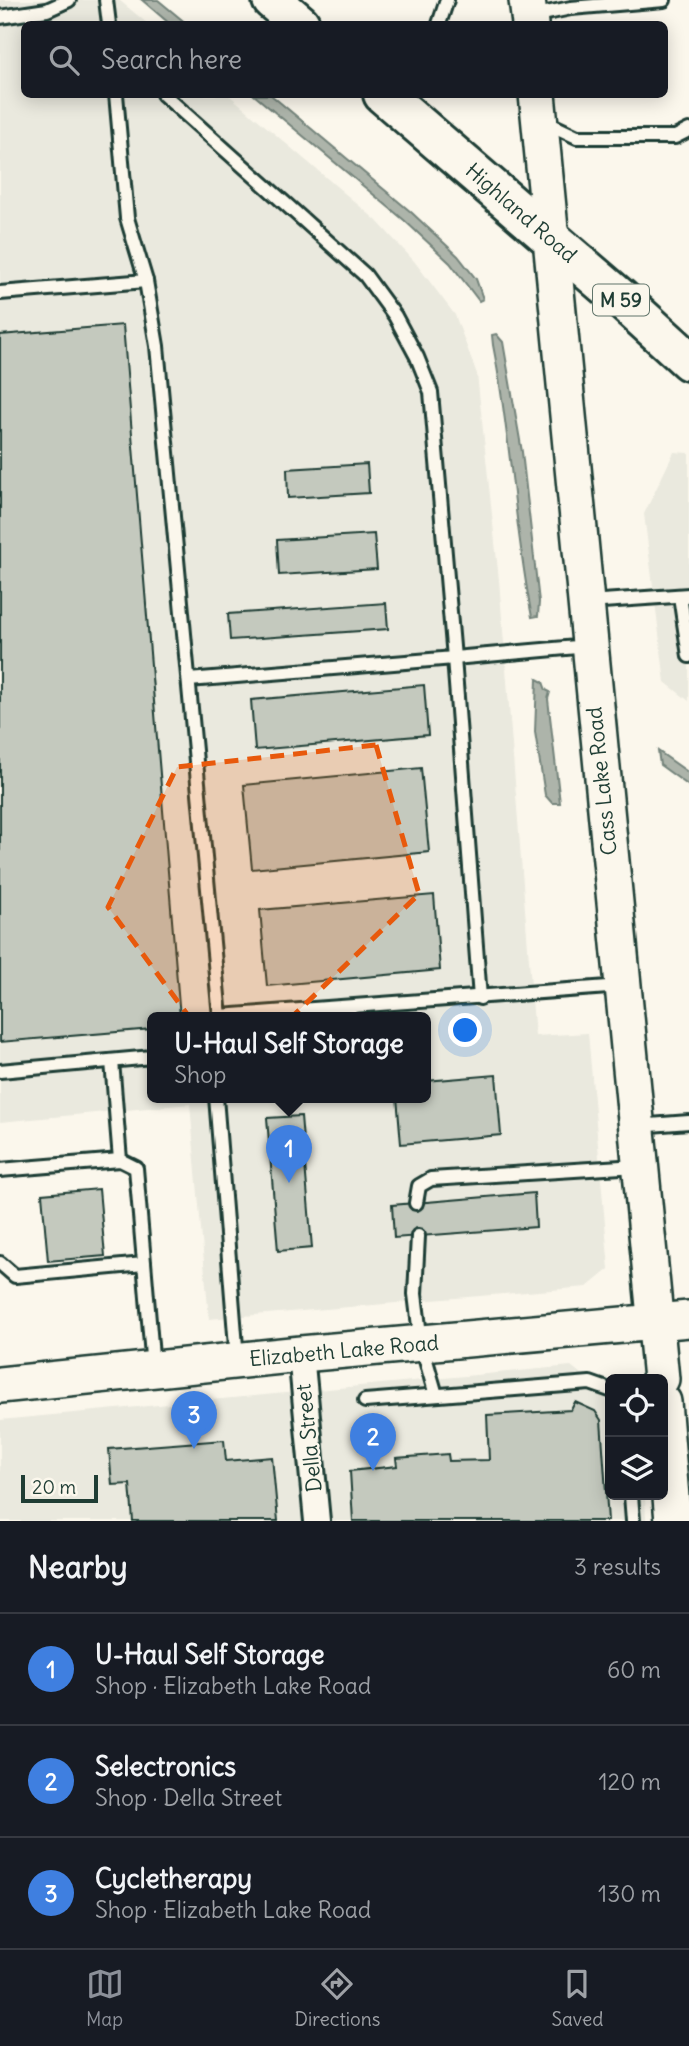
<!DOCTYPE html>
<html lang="en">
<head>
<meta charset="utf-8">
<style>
  body { margin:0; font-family:Delius,sans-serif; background:#242831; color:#f1f3f6 }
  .controls { position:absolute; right:21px; bottom:21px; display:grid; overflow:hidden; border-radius:10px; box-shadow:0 4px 18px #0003 }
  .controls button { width:63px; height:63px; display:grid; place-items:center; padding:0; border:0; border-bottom:2px solid #363941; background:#171b24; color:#f1f3f6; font:35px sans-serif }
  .scale { position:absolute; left:21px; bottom:18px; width:77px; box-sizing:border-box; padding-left:7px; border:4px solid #1f3d34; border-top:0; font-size:19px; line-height:24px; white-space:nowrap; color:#1f3d34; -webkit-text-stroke:5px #fbf7ec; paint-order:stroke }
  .you { position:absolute; left:466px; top:1031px; width:24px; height:24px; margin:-18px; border:5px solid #fff; border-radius:50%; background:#1a73e8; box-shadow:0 0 0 10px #1a73e833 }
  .badge { display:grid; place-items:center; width:46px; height:46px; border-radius:50%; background:#8c9099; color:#fff; font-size:23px; font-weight:700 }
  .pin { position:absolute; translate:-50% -58px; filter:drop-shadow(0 2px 4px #0008) }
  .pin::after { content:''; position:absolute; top:37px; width:24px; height:21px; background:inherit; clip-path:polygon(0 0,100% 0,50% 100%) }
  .popup { position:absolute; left:147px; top:1012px; width:284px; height:91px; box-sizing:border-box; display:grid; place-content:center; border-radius:10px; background:#171b24; filter:drop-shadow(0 2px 5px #0005); font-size:23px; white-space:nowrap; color:#9ea1a6 }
  .popup b { font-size:26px; color:#f1f3f6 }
  .popup::after { content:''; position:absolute; left:50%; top:100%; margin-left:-14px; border:14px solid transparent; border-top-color:#171b24 }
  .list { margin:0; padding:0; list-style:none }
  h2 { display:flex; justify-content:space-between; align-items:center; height:91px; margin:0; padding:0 28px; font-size:30px }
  h2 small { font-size:23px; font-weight:400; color:#9ea1a6 }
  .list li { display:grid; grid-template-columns:46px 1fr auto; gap:21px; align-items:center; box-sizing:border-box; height:112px; padding:0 28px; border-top:2px solid #363941 }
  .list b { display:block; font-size:26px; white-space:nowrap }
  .list p { margin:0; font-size:23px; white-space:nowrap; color:#9ea1a6 }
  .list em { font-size:23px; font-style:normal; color:#9ea1a6 }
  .icon { flex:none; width:38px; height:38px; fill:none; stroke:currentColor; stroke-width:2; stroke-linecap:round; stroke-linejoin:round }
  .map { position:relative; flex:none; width:689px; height:1521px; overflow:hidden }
  .search { position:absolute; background:#171b24; box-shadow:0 4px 18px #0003; left:21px; right:21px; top:21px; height:77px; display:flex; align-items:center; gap:18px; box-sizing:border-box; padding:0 24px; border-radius:10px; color:#9ea1a6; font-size:26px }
  .sheet { height:427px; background:#171b24 }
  nav { display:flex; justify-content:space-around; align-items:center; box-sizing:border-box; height:98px; border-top:2px solid #363941; background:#171b24; font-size:19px; color:#9ea1a6 }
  nav a { display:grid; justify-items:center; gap:4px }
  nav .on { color:#8c9099 }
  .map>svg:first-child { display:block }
  .built { fill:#eae9de; fill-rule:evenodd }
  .water { fill:#adb4aa; stroke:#74847b; stroke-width:2 }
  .building { fill:#c4c9be; stroke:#1f3d34; stroke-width:2 }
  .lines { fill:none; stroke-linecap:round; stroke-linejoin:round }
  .lane-casing { stroke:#1f3d34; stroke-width:18 }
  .street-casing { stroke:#1f3d34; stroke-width:30 }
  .secondary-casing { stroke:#1f3d34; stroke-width:40 }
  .highway-casing { stroke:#1f3d34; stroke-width:44 }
  .lane { stroke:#fbf7ec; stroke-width:12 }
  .street { stroke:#fbf7ec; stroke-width:24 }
  .secondary { stroke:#fbf7ec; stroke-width:35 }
  .highway { stroke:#fbf7ec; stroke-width:38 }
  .marked { fill:#e8590c; fill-opacity:0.2; stroke:#e8590c; stroke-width:5; stroke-dasharray:14 9; stroke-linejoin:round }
  .labels { text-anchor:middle; stroke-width:5; stroke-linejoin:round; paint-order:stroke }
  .shield { fill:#fbf7ec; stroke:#61756b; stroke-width:2 }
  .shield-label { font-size:19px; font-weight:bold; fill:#1f3d34 }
  .street-label { font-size:21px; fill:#1f3d34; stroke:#fbf7ec }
</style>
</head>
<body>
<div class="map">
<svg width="689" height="1521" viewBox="0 0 689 1521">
  <rect width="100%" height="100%" fill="#fbf7ec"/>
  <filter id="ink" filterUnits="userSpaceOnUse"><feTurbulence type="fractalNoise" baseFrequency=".0143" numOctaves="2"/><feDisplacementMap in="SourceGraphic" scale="14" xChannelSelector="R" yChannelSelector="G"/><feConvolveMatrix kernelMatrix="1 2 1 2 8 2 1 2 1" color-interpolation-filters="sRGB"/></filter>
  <g filter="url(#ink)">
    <g class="built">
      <path d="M0 0H119L148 24H24V94L229 95 376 220 414 261 455 315 477 374 499 580 535 1036 588 1033 609 1269 587 1287 209 1319 190 1104 0 1122ZM152 1017H426V1097H152Z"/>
      <polygon points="674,452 689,453 689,701 665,682 644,514"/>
      <polygon points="571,1366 610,1396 610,1495 645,1495 646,1521 0,1521 0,1420"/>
    </g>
    <g class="water">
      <polygon points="142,0 158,0 187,24 170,24"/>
      <polygon points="254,95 271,95 411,212 458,256 476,279 483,299 479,301 450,263 404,220"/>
      <path d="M496 334 503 342 522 452 539 602 538 616 532 617C514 527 511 435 493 345L492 335Z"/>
      <polygon points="537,679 543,682 546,690 550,692 548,699 560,803 552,803 545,795 535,732"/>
      <polygon points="658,751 689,773 689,786 660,765"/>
    </g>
    <g class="building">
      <polygon points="123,325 180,1017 152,1017 152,1029 0,1042 0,335"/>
      <polygon points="367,464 369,493 288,498 287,469"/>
      <polygon points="374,534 377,569 279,575 277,540"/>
      <polygon points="386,603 388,629 230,640 228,614"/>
      <polygon points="424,685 428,735 255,750 251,700"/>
      <polygon points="421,768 429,852 252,869 244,785"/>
      <polygon points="434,895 440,970 267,986 260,910"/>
      <polygon points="496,1075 501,1135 401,1144 397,1097 426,1097 426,1081"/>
      <polygon points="301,1116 312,1248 278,1251 267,1118"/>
      <polygon points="99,1189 105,1256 48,1261 42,1194"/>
      <polygon points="534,1193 536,1227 394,1238 392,1205"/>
      <polygon points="575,1402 595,1411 601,1420 608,1521 353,1521 350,1471 397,1466 396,1458 448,1454 449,1461 489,1460 487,1415 571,1410"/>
      <polygon points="224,1440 226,1461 272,1457 278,1521 133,1521 130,1484 112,1485 109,1449"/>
    </g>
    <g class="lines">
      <g class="lane-casing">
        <g id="lane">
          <polyline points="106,0 109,24"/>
          <polyline points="532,16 571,8 664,0"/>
          <polyline points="0,17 47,10 69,0"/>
          <polyline points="439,24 447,0"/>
          <polyline points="116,94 127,218 146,281 157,346 220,1017"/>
          <polyline points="163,94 365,275 395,316 417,357 431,392 454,658 189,680"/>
          <polyline points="543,121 577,137 675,137 689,130"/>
          <polyline points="0,293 146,281"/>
          <polyline points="680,596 689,656"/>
          <polyline points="588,602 689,595"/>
          <polyline points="480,998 454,658 588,646"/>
          <polyline points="220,1016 622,986"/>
          <polyline points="112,1061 120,1160"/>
          <polyline points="0,1071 152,1057"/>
          <polyline points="216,1097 237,1359"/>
          <polyline points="637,1126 689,1122"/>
          <polyline points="0,1170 120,1160 136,1168 153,1368"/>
          <polyline points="416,1203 419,1186 431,1179 637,1166"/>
          <polyline points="418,1236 415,1294 421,1343 436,1395"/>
          <polyline points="0,1263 15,1276 144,1264"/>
          <polyline points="365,1401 590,1383 610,1390"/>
          <polyline points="631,1495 633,1521"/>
        </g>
      </g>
      <g class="street-casing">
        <polyline id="street" points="301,1354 317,1521"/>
      </g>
      <g class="secondary-casing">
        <g id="secondary">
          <polyline points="527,0 530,24"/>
          <polyline points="537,94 661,1379"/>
          <polyline points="0,1385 301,1354 689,1319"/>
          <polyline points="663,1402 673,1521"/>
        </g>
      </g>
      <g class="highway-casing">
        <g id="highway">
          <polyline points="272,0 300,24"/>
          <polyline points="383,94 621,299 689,361"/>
        </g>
      </g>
      <use href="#lane" class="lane"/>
      <use href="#street" class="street"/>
      <use href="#secondary" class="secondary"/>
      <use href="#highway" class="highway"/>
    </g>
  </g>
  <path class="marked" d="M376 745 419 894 232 1075 108 907 177 767Z"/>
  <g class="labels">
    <rect class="shield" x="593" y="284.5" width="56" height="31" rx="5"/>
    <g class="shield-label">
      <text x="621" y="307">M 59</text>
    </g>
    <g class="street-label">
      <text transform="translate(521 213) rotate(41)" y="7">Highland Road</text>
      <text transform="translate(602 781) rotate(-96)" y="7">Cass Lake Road</text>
      <text transform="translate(344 1351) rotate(-5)" y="7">Elizabeth Lake Road</text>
      <text transform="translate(309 1438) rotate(-96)" y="7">Della Street</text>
    </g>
  </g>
</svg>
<div class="controls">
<button><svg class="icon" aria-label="locate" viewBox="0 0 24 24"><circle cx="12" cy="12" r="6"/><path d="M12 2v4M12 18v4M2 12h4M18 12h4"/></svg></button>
<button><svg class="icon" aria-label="layers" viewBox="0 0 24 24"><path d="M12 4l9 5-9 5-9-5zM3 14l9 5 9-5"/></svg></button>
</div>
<div class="scale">20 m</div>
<div class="you"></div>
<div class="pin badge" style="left:289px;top:1183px;background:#3f7fe0">1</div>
<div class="popup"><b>U-Haul Self Storage</b>Shop</div>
<div class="pin badge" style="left:373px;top:1471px;background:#3f7fe0">2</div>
<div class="pin badge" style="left:194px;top:1449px;background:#3f7fe0">3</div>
<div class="search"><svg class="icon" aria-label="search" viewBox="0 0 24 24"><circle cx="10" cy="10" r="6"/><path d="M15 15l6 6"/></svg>Search here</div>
</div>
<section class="sheet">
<h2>Nearby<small>3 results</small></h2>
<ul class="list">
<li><span class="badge" style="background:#3f7fe0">1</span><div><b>U-Haul Self Storage</b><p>Shop · Elizabeth Lake Road</p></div><em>60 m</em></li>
<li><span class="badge" style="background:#3f7fe0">2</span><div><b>Selectronics</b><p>Shop · Della Street</p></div><em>120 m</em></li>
<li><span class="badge" style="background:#3f7fe0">3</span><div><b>Cycletherapy</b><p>Shop · Elizabeth Lake Road</p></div><em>130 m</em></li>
</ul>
</section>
<nav>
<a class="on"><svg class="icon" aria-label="map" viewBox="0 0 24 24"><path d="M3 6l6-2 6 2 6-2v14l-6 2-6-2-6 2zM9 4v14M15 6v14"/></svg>Map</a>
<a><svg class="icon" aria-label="directions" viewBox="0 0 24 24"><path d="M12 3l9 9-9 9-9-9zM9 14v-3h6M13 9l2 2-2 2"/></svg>Directions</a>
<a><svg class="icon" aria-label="saved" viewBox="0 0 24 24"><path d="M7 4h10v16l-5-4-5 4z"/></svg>Saved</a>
</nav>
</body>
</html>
